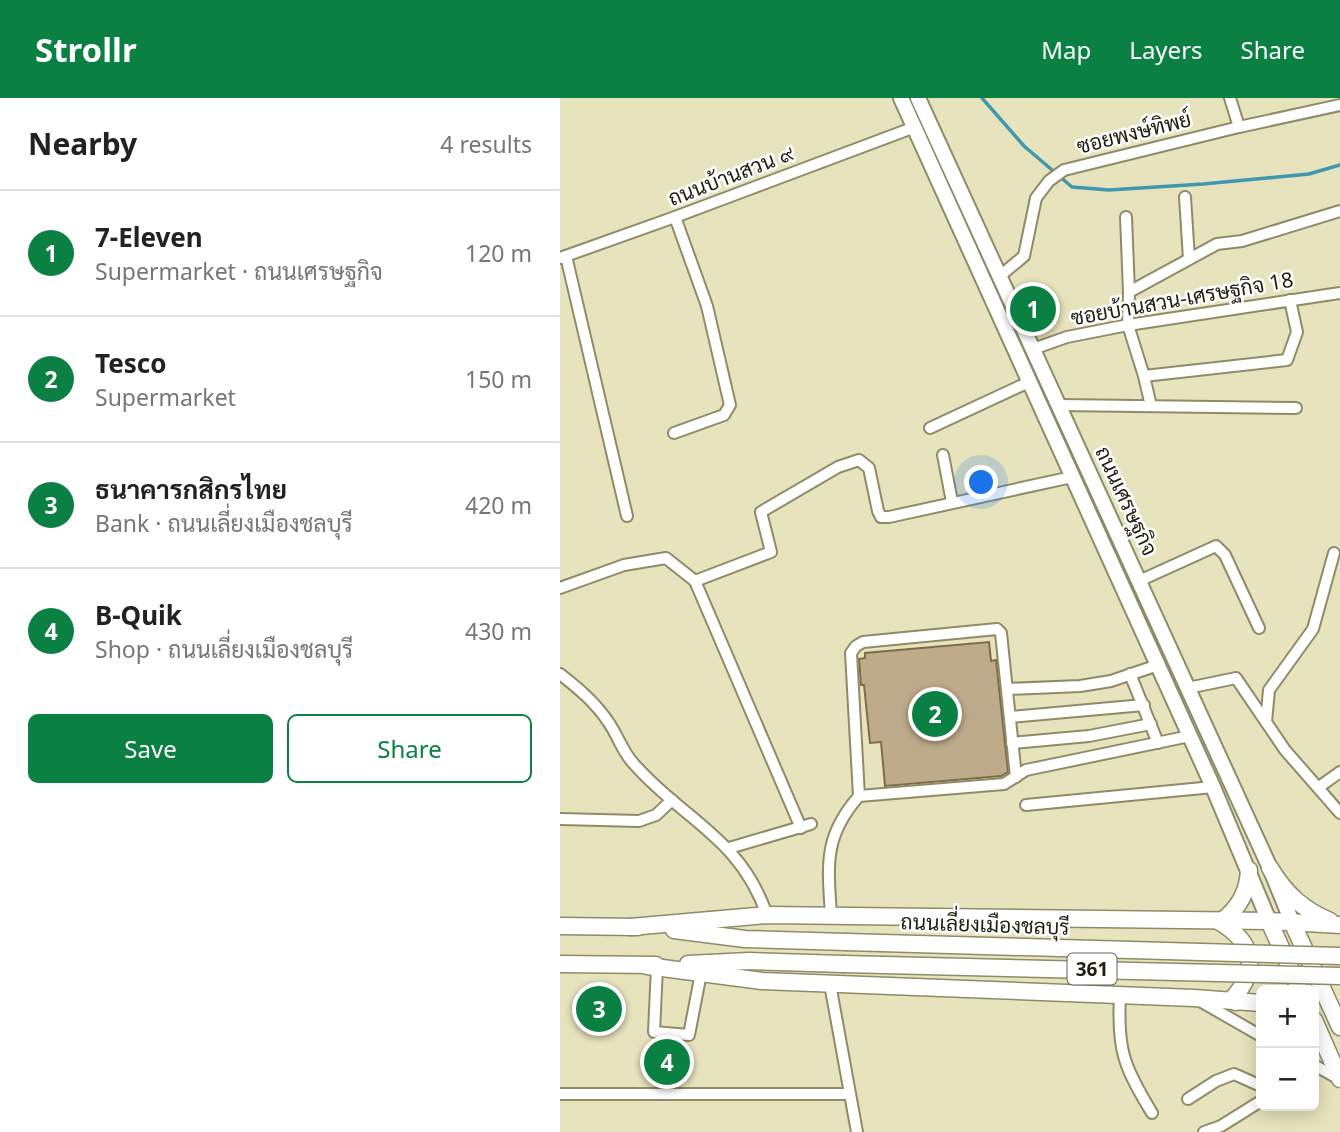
<!DOCTYPE html>
<html lang="en">
<head>
<meta charset="utf-8">
<style>
  body { margin:0; font-family:"Noto Sans",Sarabun,sans-serif; background:#f6f6f6; color:#222 }
  .controls { position:absolute; right:21px; bottom:21px; display:grid; overflow:hidden; border-radius:10px; box-shadow:0 4px 18px #0003 }
  .controls button { width:63px; height:63px; display:grid; place-items:center; padding:0; border:0; border-bottom:2px solid #e0e0e0; background:#fff; color:#222; font:35px sans-serif }
  .you { position:absolute; left:422px; top:385px; width:24px; height:24px; margin:-18px; border:5px solid #fff; border-radius:50%; background:#1a73e8; box-shadow:0 0 0 10px #1a73e833 }
  .badge { display:grid; place-items:center; width:46px; height:46px; border-radius:50%; background:#0b8043; color:#fff; font-size:23px; font-weight:700 }
  .pin { position:absolute; translate:-50% -50%; border:4px solid #fff; box-shadow:0 2px 7px #0006 }
  .list { margin:0; padding:0; list-style:none }
  h2 { display:flex; justify-content:space-between; align-items:center; height:91px; margin:0; padding:0 28px; font-size:30px }
  h2 small { font-size:23px; font-weight:400; color:#767676 }
  .list li { display:grid; grid-template-columns:46px 1fr auto; gap:21px; align-items:center; box-sizing:border-box; height:126px; padding:0 28px; border-top:2px solid #e0e0e0 }
  .list b { display:block; font-size:26px; white-space:nowrap }
  .list p { margin:0; font-size:23px; white-space:nowrap; color:#767676 }
  .list em { font-size:23px; font-style:normal; color:#767676 }
  .actions { display:flex; gap:14px; padding:21px 28px }
  .actions a { flex:1; padding:16px 0; border:2px solid #0b8043; border-radius:10px; text-align:center; font-size:24px; color:#0b8043 }
  .actions .main { background:#0b8043; color:#fff }
  .map { position:relative; flex:none; width:780px; height:1034px; overflow:hidden }
  header { display:flex; align-items:center; gap:42px; box-sizing:border-box; height:98px; padding:0 35px; background:#0b8043; color:#fff }
  header strong { font-size:33px }
  nav { display:flex; gap:38px; margin-inline-start:auto; font-size:24px }
  main { display:flex }
  aside { flex:1; background:#fff }
  .map>svg:first-child { display:block }
  .lines { fill:none; stroke-linecap:round; stroke-linejoin:round }
  .stream { stroke:#3e98af; stroke-width:3.5 }
  .building { fill:#beab89; stroke:#7d6c4c; stroke-width:2 }
  .minor-casing { stroke:#8f8b67; stroke-width:14 }
  .major-casing { stroke:#8f8b67; stroke-width:18 }
  .highway-casing { stroke:#8f8b67; stroke-width:19 }
  .minor { stroke:#fff; stroke-width:10 }
  .major { stroke:#fff; stroke-width:14 }
  .highway { stroke:#fff; stroke-width:16 }
  .highway-bridge-casing { stroke:#8f8b67; stroke-width:19; stroke-linecap:butt }
  .highway-bridge { stroke:#fff; stroke-width:16 }
  .labels { text-anchor:middle; stroke-width:5; stroke-linejoin:round; paint-order:stroke }
  .shield { fill:#fff; stroke:#626257; stroke-width:2 }
  .shield-label { font-size:19px; font-weight:bold; fill:#1f1e0f }
  .street-label { font-size:21px; fill:#1f1e0f; stroke:#fff }
</style>
</head>
<body>
<header>
<strong>Strollr</strong>
<nav><a>Map</a><a>Layers</a><a>Share</a></nav>
</header>
<main>
<aside>
<h2>Nearby<small>4 results</small></h2>
<ul class="list">
<li><span class="badge">1</span><div><b>7-Eleven</b><p>Supermarket · ถนนเศรษฐกิจ</p></div><em>120 m</em></li>
<li><span class="badge">2</span><div><b>Tesco</b><p>Supermarket</p></div><em>150 m</em></li>
<li><span class="badge">3</span><div><b>ธนาคารกสิกรไทย</b><p>Bank · ถนนเลี่ยงเมืองชลบุรี</p></div><em>420 m</em></li>
<li><span class="badge">4</span><div><b>B-Quik</b><p>Shop · ถนนเลี่ยงเมืองชลบุรี</p></div><em>430 m</em></li>
</ul>
<div class="actions"><a class="main">Save</a><a>Share</a></div>
</aside>
<div class="map">
<svg width="780" height="1034" viewBox="0 0 780 1034">
  <rect width="100%" height="100%" fill="#e7e3bc"/>
  <g class="lines">
    <polyline class="stream" points="422,0 464,48 512,89 549,92 643,86 749,76 780,67"/>
  </g>
  <polygon class="building" points="429,544 431,563 436,562 448,674 441,678 325,688 321,644 310,645 304,587 301,587 299,561 305,560 305,555"/>
  <g class="lines">
    <g class="minor-casing">
      <g id="minor">
        <polyline points="670,0 679,29"/>
        <polyline points="625,99 629,161"/>
        <polyline points="566,119 569,194"/>
        <polyline points="6,158 67,418"/>
        <polyline points="0,160 115,119 355,29"/>
        <polyline points="440,178 464,158 476,100 489,83 504,72 679,29 780,7"/>
        <polyline points="730,202 737,234 727,262 584,278 568,227 569,194 657,146 682,143 780,113"/>
        <polyline points="473,251 507,239 568,227 780,195"/>
        <polyline points="584,278 591,308"/>
        <polyline points="499,307 736,310"/>
        <polyline points="370,330 469,284"/>
        <polyline points="114,335 164,317 170,307 147,208 115,119"/>
        <polyline points="383,357 392,404"/>
        <polyline points="135,483 211,454 201,414 278,369 299,362 309,370 318,413 321,419 329,419 512,379"/>
        <polyline points="579,483 656,448 665,457 699,530"/>
        <polyline points="0,490 64,467 106,460 135,483 241,730"/>
        <path d="M0 576C18 590 36 605 49 625 58 638 63 655 74 666 123 722 180 739 207 817"/>
        <polyline points="570,576 598,645"/>
        <polyline points="628,590 676,580 725,652 780,715"/>
        <polyline points="447,591 520,588 551,583 598,567"/>
        <polyline points="450,619 584,607"/>
        <polyline points="706,624 709,592 753,531 774,455"/>
        <polyline points="452,645 529,638 591,626"/>
        <polyline points="759,689 780,674"/>
        <polyline points="299,698 291,555 296,548 303,544 437,531 441,535 456,679"/>
        <polyline points="466,707 653,689"/>
        <polyline points="0,721 79,723 96,717 112,702"/>
        <polyline points="169,750 251,726"/>
        <path d="M271 818C268 767 263 739 299 698L444 686 466 672 630 638"/>
        <polyline points="97,869 94,934 129,937 141,875"/>
        <polyline points="270,886 297,1034"/>
        <path d="M560 898C557 952 564 969 592 1015"/>
        <polyline points="640,903 701,938"/>
        <polyline points="754,967 779,981"/>
        <polyline points="0,996 289,996"/>
        <polyline points="628,1001 656,983 674,976 701,988"/>
        <polyline points="644,1034 661,1028 701,1003"/>
      </g>
    </g>
    <g class="major-casing">
      <g id="major">
        <polyline points="341,0 653,689 709,823"/>
        <polyline points="358,0 710,770 732,824"/>
      </g>
    </g>
    <g class="highway-casing">
      <g id="highway">
        <path d="M710 770C725 795 743 812 770 823"/>
        <polyline points="709,823 740,892"/>
        <path d="M660 824C694 845 700 872 671 902L676 904"/>
        <path d="M660 824C679 811 688 794 689 772"/>
        <polyline points="732,824 780,929"/>
        <polyline points="0,828 78,829"/>
        <polyline points="70,829 207,817 709,823 780,827"/>
        <polyline points="114,832 185,841 286,844"/>
        <polyline points="0,866 96,867"/>
        <polyline points="128,866 189,863 283,866"/>
        <polyline points="87,868 202,883 634,900 701,905"/>
        <polyline points="754,922 780,981"/>
      </g>
    </g>
    <use href="#minor" class="minor"/>
    <use href="#major" class="major"/>
    <use href="#highway" class="highway"/>
    <g class="highway-bridge-casing">
      <g id="highway-bridge">
        <polyline points="286,844 780,858"/>
        <polyline points="283,866 780,878"/>
      </g>
    </g>
    <use href="#highway-bridge" class="highway-bridge"/>
  </g>
  <g class="labels">
    <rect class="shield" x="507.5" y="855.5" width="49" height="31" rx="5"/>
    <g class="shield-label">
      <text x="532" y="878">361</text>
    </g>
    <g class="street-label">
      <text transform="translate(574 35) rotate(-14)" y="7">ซอยพงษ์ทิพย์</text>
      <text transform="translate(171 78) rotate(-21)" y="7">ถนนบ้านสวน ๙</text>
      <text transform="translate(622 201) rotate(-10)" y="7">ซอยบ้านสวน-เศรษฐกิจ 18</text>
      <text transform="translate(566 403) rotate(65)" y="7">ถนนเศรษฐกิจ</text>
      <text transform="translate(425 827) rotate(2)" y="7">ถนนเลี่ยงเมืองชลบุรี</text>
    </g>
  </g>
</svg>
<div class="controls">
<button>+</button>
<button>−</button>
</div>
<div class="you"></div>
<div class="pin badge" style="left:473px;top:211px">1</div>
<div class="pin badge" style="left:375px;top:616px">2</div>
<div class="pin badge" style="left:39px;top:911px">3</div>
<div class="pin badge" style="left:107px;top:964px">4</div>
</div>
</main>
</body>
</html>
